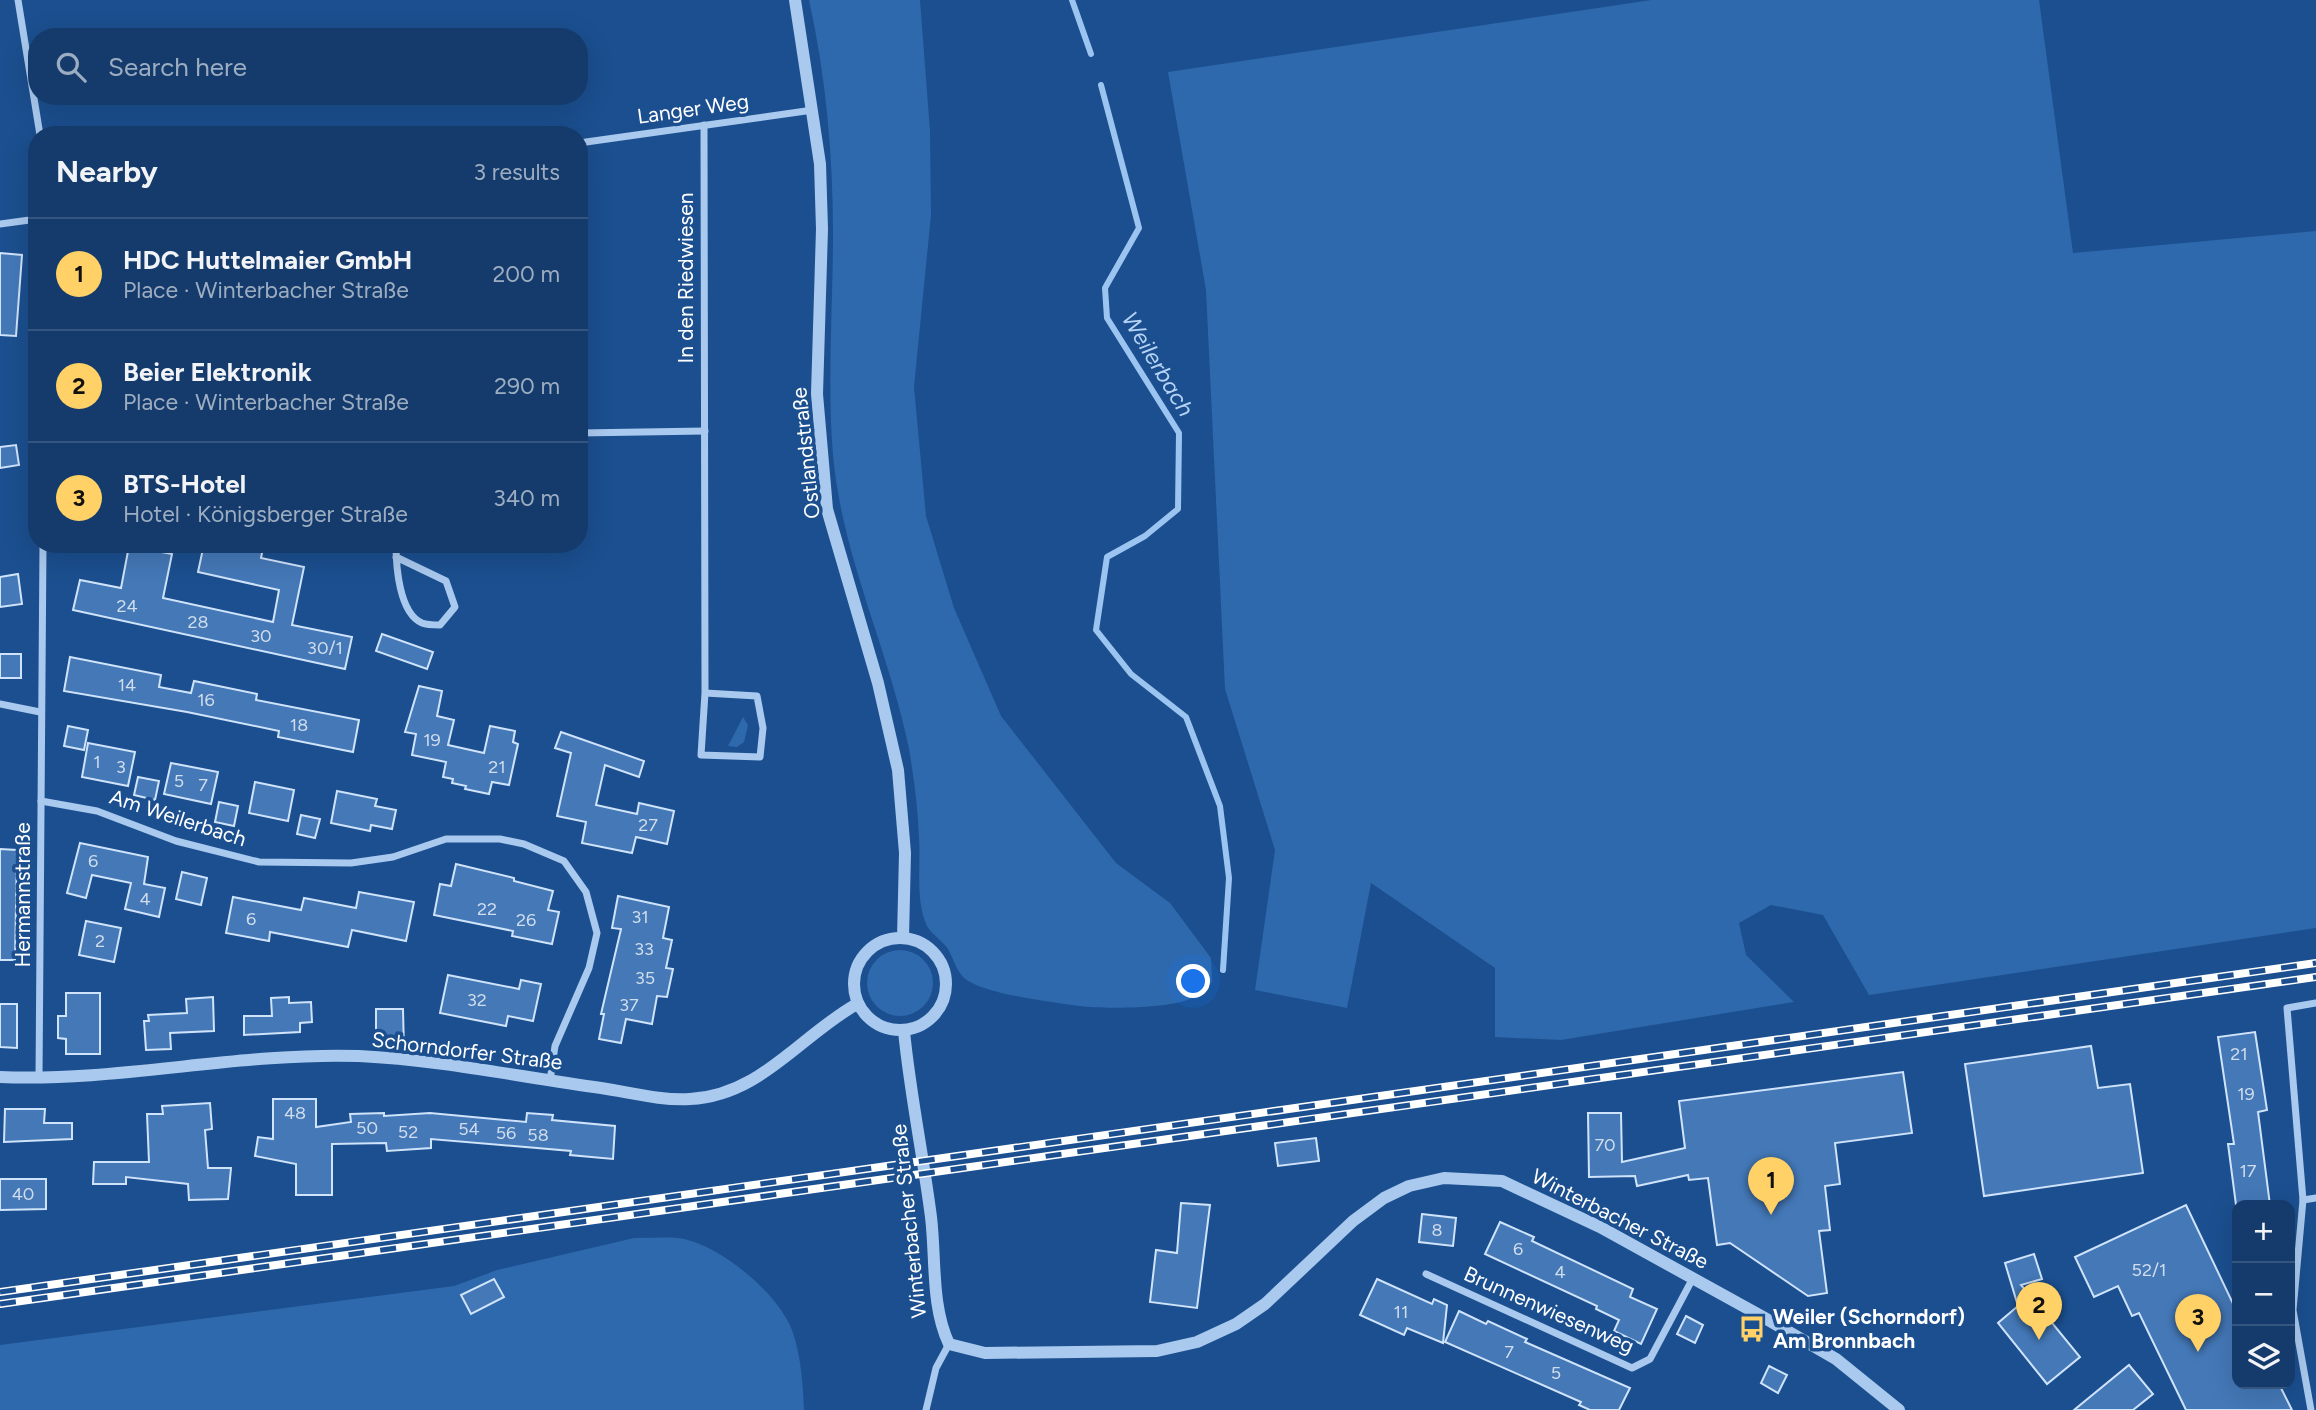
<!DOCTYPE html>
<html lang="en">
<head>
<meta charset="utf-8">
<style>
  body { margin:0; font-family:Figtree,sans-serif; background:#1d4271; color:#f1f3f6 }
  .controls { position:absolute; right:21px; bottom:21px; display:grid; overflow:hidden; border-radius:14px; box-shadow:0 7px 28px #0002 }
  .controls button { width:63px; height:63px; display:grid; place-items:center; padding:0; border:0; border-bottom:2px solid #33557e; background:#143b6b; color:#f1f3f6; font:35px sans-serif }
  .you { position:absolute; left:1194px; top:982px; width:24px; height:24px; margin:-18px; border:5px solid #fff; border-radius:50%; background:#1a73e8; box-shadow:0 0 0 10px #1a73e833 }
  .badge { display:grid; place-items:center; width:46px; height:46px; border-radius:50%; background:#ffd166; color:#111; font-size:23px; font-weight:700 }
  .pin { position:absolute; translate:-50% -58px; filter:drop-shadow(0 2px 4px #0008) }
  .pin::after { content:''; position:absolute; top:37px; width:24px; height:21px; background:inherit; clip-path:polygon(0 0,100% 0,50% 100%) }
  .list { margin:0; padding:0; list-style:none }
  h2 { display:flex; justify-content:space-between; align-items:center; height:91px; margin:0; padding:0 28px; font-size:30px }
  h2 small { font-size:23px; font-weight:400; color:#9dadc1 }
  .list li { display:grid; grid-template-columns:46px 1fr auto; gap:21px; align-items:center; box-sizing:border-box; height:112px; padding:0 28px; border-top:2px solid #33557e }
  .list b { display:block; font-size:26px; white-space:nowrap }
  .list p { margin:0; font-size:23px; white-space:nowrap; color:#9dadc1 }
  .list em { font-size:23px; font-style:normal; color:#9dadc1 }
  .icon { flex:none; width:38px; height:38px; fill:none; stroke:currentColor; stroke-width:2; stroke-linecap:round; stroke-linejoin:round }
  .map { position:relative; flex:none; width:2316px; height:1410px; overflow:hidden }
  .search { position:absolute; background:#143b6b; box-shadow:0 7px 28px #0002; left:28px; top:28px; width:560px; height:77px; display:flex; align-items:center; gap:18px; box-sizing:border-box; padding:0 24px; border-radius:28px; color:#9dadc1; font-size:26px }
  .panel { position:absolute; background:#143b6b; box-shadow:0 7px 28px #0002; left:28px; top:126px; width:560px; height:427px; border-radius:28px }
  .map>svg:first-child { display:block }
  .green { fill:#2e69ad }
  .lines { fill:none; stroke-linecap:round; stroke-linejoin:round }
  .stream { stroke:#9cc4f0; stroke-width:6 }
  .building { fill:#4478b7; stroke:#cfe3fa; stroke-width:2 }
  .minor { stroke:#a9c9ee; stroke-width:7 }
  .tertiary { stroke:#a9c9ee; stroke-width:12 }
  .rail-casing { stroke:#fff; stroke-width:8 }
  .rail { stroke:#1b4f8f; stroke-width:5; stroke-dasharray:16; stroke-linecap:butt }
  .labels { text-anchor:middle; stroke-width:7; stroke-linejoin:round; paint-order:stroke }
  .number-label { font-size:18px; fill:#d0dded }
  .street-label { font-size:21px; fill:#fff; stroke:#1b4f8f }
  .poi-label { font-size:21px; font-weight:bold; fill:#fff; stroke:#1b4f8f; text-anchor:start }
  .water-label { font-size:23px; font-style:italic; fill:#b5d3f5; stroke:#1b4f8f }
</style>
</head>
<body>
<div class="map">
<svg width="2316" height="1410" viewBox="0 0 2316 1410">
  <rect width="100%" height="100%" fill="#1b4f8f"/>
  <g class="green">
    <path d="M809 0H920L930 131 931 215 914 387 926 516 954 608 1001 716 1116 863 1170 903 1211 958 1212 982C1206 987 1199 995 1192 998 1171 1009 1102 1009 1079 1006 1053 1002 980 994 963 977 956 969 953 958 948 949 942 940 932 935 927 926 915 901 921 864 919 838 918 809 914 778 909 749 889 650 842 557 833 455 827 381 833 307 833 233 833 156 826 76 809 0Z"/>
    <polygon points="1651,0 2039,0 2073,253 2316,231 2316,928 1869,995 1823,915 1771,905 1739,923 1746,955 1794,1002 1561,1040 1495,1037 1495,968 1371,883 1347,1008 1255,990 1275,850 1225,689 1206,290 1168,72"/>
    <polygon points="743,717 748,725 744,742 737,747 728,746"/>
    <circle cx="900" cy="983" r="33"/>
    <path d="M634 1238C649 1238 664 1237 678 1238 718 1243 777 1292 792 1330 801 1355 803 1384 804 1410H0V1345L454 1286 497 1270Z"/>
  </g>
  <g class="lines">
    <g class="stream">
      <polyline points="1072,0 1091,54"/>
      <polyline points="1101,85 1139,228 1105,288 1107,318 1179,433 1178,509 1145,536 1107,557 1096,630 1131,674 1186,717 1220,806 1229,878 1223,970"/>
    </g>
  </g>
  <g class="building">
    <polygon points="0,253 22,255 16,336 0,335"/>
    <polygon points="16,445 19,465 0,468 0,447"/>
    <polygon points="204,544 246,544 263,548 261,558 304,567 292,625 352,637 345,669 73,610 80,580 121,588 129,546 172,554 163,598 273,622 279,590 198,572"/>
    <polygon points="18,574 22,604 0,607 0,577"/>
    <polygon points="382,634 433,652 427,669 376,651"/>
    <rect x="0" y="654" width="21" height="24"/>
    <polygon points="70,657 161,675 159,687 191,693 194,681 257,694 256,700 359,720 353,752 278,737 279,731 187,712 64,691"/>
    <polygon points="419,686 442,691 437,716 454,720 448,745 484,753 490,726 515,731 513,742 518,744 509,785 492,782 489,794 465,789 466,786 452,783 453,779 443,777 446,762 412,755 416,734 405,732"/>
    <polygon points="68,726 88,730 84,750 64,746"/>
    <polygon points="561,732 644,761 639,777 605,765 596,805 637,814 639,803 674,811 667,844 636,837 632,853 582,843 586,822 557,816 571,753 555,748"/>
    <polygon points="88,743 135,752 128,786 82,777"/>
    <polygon points="171,763 218,772 211,804 164,794"/>
    <polygon points="138,777 159,781 155,800 134,795"/>
    <polygon points="255,782 294,790 288,821 249,813"/>
    <polygon points="337,791 377,799 375,806 396,810 392,829 371,825 370,831 331,823"/>
    <polygon points="219,802 238,806 234,826 215,822"/>
    <polygon points="301,815 320,819 315,838 297,834"/>
    <polygon points="80,843 148,857 144,884 165,888 159,917 125,909 131,883 92,875 86,898 67,893"/>
    <polygon points="0,849 17,850 15,960 0,960"/>
    <polygon points="456,864 514,878 514,881 553,891 548,910 559,912 552,944 512,936 513,931 434,915 440,884 451,886"/>
    <polygon points="182,872 207,878 201,905 176,899"/>
    <polygon points="359,892 414,902 406,941 352,930 348,947 270,932 269,941 226,933 233,897 301,910 304,898 356,908"/>
    <polygon points="618,896 669,907 663,938 672,940 666,968 673,969 667,997 657,996 652,1024 626,1019 621,1043 599,1039 604,1014 601,1014 621,929 612,928"/>
    <polygon points="86,921 121,928 114,962 79,955"/>
    <polygon points="448,975 519,989 521,980 541,984 533,1021 508,1016 506,1026 440,1013"/>
    <polygon points="66,993 100,993 100,1054 66,1054 66,1039 58,1038 58,1016 66,1016"/>
    <polygon points="213,997 214,1031 170,1033 171,1049 146,1050 144,1021 149,1021 148,1015 187,1013 186,999"/>
    <polygon points="289,997 289,1003 311,1002 312,1022 300,1023 300,1032 244,1035 244,1016 272,1016 271,998"/>
    <polygon points="0,1004 17,1004 17,1048 0,1047"/>
    <polygon points="376,1009 403,1009 404,1051 391,1038 376,1038"/>
    <polygon points="2255,1032 2267,1110 2258,1112 2270,1205 2236,1205 2228,1144 2234,1144 2218,1037"/>
    <polygon points="2091,1046 2098,1088 2130,1084 2143,1173 1984,1196 1965,1064"/>
    <polygon points="1903,1072 1912,1133 1835,1143 1840,1184 1825,1186 1830,1230 1819,1231 1827,1293 1808,1296 1730,1243 1717,1245 1708,1178 1689,1180 1688,1175 1637,1186 1635,1176 1589,1177 1588,1113 1621,1113 1622,1162 1685,1148 1679,1101"/>
    <polygon points="273,1099 316,1099 316,1127 351,1122 350,1114 384,1113 384,1116 430,1113 526,1122 527,1113 553,1115 552,1120 615,1126 613,1159 570,1155 571,1151 431,1139 431,1148 387,1151 386,1143 332,1144 332,1195 296,1195 296,1164 255,1156 258,1137 273,1139"/>
    <polygon points="210,1103 212,1129 205,1130 208,1168 231,1168 228,1199 189,1200 188,1184 126,1177 126,1184 93,1184 94,1162 149,1162 147,1114 163,1114 162,1106"/>
    <polygon points="5,1109 45,1109 44,1123 72,1123 72,1139 4,1142"/>
    <polygon points="1316,1138 1319,1161 1278,1166 1275,1143"/>
    <polygon points="0,1179 46,1179 46,1209 0,1210"/>
    <polygon points="1181,1203 1210,1205 1197,1308 1150,1302 1156,1250 1177,1253"/>
    <polygon points="2186,1205 2237,1312 2237,1384 2279,1384 2292,1410 2186,1410 2139,1313 2132,1316 2118,1286 2094,1297 2075,1257"/>
    <polygon points="1422,1214 1456,1218 1453,1246 1419,1242"/>
    <polygon points="1500,1222 1534,1237 1532,1241 1633,1289 1630,1297 1657,1309 1641,1344 1614,1331 1619,1320 1596,1309 1597,1306 1485,1254"/>
    <polygon points="2034,1254 2042,1279 2021,1285 2080,1357 2047,1384 1998,1323 2018,1306 2005,1263"/>
    <polygon points="494,1279 504,1297 471,1314 461,1295"/>
    <polygon points="1377,1279 1432,1304 1434,1299 1447,1305 1443,1343 1407,1328 1404,1335 1360,1315"/>
    <polygon points="1459,1311 1486,1324 1488,1321 1527,1339 1525,1342 1630,1388 1619,1410 1590,1410 1579,1405 1581,1402 1445,1342"/>
    <polygon points="1686,1316 1703,1325 1695,1343 1677,1334"/>
    <polygon points="2129,1365 2153,1394 2133,1410 2074,1410"/>
    <polygon points="1769,1366 1787,1375 1778,1393 1761,1383"/>
  </g>
  <g class="lines">
    <g class="minor">
      <polyline points="18,0 40,135"/>
      <polyline points="704,125 705,693 701,755 760,757 763,728 757,696 705,693"/>
      <polyline points="579,143 813,110"/>
      <polyline points="0,224 37,219"/>
      <polyline points="579,433 705,431"/>
      <path d="M396 557 446 581 455 607 440 625C435 625 427 625 422 623 399 613 396 566 396 544"/>
      <polyline points="0,704 40,712"/>
      <polyline points="41,801 97,811 176,841 259,862 351,863 393,857 446,839 500,839 524,844 564,861 586,892 597,933 589,968 555,1046 550,1081"/>
      <polyline points="39,1078 43,544"/>
      <polyline points="2303,1200 2316,1198"/>
      <polyline points="1426,1274 1632,1368 1650,1359 1693,1278"/>
      <polyline points="926,1410 936,1368 949,1344"/>
      <polyline points="2311,1410 2293,1310 2303,1200 2287,1008 2316,1003"/>
    </g>
    <g class="tertiary">
      <polyline points="795,0 820,164 822,229 817,394 827,509 878,683 898,770 905,853 903,938"/>
      <circle cx="900" cy="984" r="46"/>
      <path d="M904 1031C910 1093 923 1155 931 1217 936 1259 931 1306 949 1344L985 1353 1157 1351 1197 1342 1236 1324 1265 1304 1353 1221 1384 1198 1409 1186 1444 1178 1502 1181 1600 1227 1763 1317 1836 1359 1899 1410"/>
      <path d="M0 1077C120 1082 239 1052 359 1056 441 1060 520 1077 601 1088 629 1092 661 1101 690 1099 760 1096 801 1035 857 1004"/>
    </g>
    <g class="rail-casing">
      <g id="rail">
        <polyline points="0,1292 2316,963"/>
        <polyline points="0,1304 2316,977"/>
      </g>
    </g>
    <use href="#rail" class="rail"/>
  </g>
  <defs>
    <g id="bus-bare" transform="scale(2.1)"><path d="M-5-6H5V4H4V6H2V4H-2V6H-4V4H-5ZM-3.5-4V0h7V-4ZM-3.5 1.2v1.5H-2V1.2ZM2 1.2v1.5H3.5V1.2Z" fill="#ffd166" stroke="#1b4f8f" stroke-width="2.5" paint-order="stroke"/></g>
  </defs>
  <g fill-rule="evenodd">
    <use href="#bus-bare" x="1752" y="1329"/>
  </g>
  <g class="labels">
    <g class="number-label">
      <text x="127" y="612">24</text>
      <text x="198" y="628">28</text>
      <text x="261" y="642">30</text>
      <text x="325" y="654">30/1</text>
      <text x="127" y="691">14</text>
      <text x="206" y="706">16</text>
      <text x="299" y="731">18</text>
      <text x="432" y="746">19</text>
      <text x="97" y="768">1</text>
      <text x="121" y="773">3</text>
      <text x="497" y="773">21</text>
      <text x="179" y="787">5</text>
      <text x="203" y="791">7</text>
      <text x="648" y="831">27</text>
      <text x="93" y="867">6</text>
      <text x="145" y="905">4</text>
      <text x="487" y="915">22</text>
      <text x="640" y="923">31</text>
      <text x="251" y="925">6</text>
      <text x="526" y="926">26</text>
      <text x="100" y="947">2</text>
      <text x="644" y="955">33</text>
      <text x="645" y="984">35</text>
      <text x="477" y="1006">32</text>
      <text x="629" y="1011">37</text>
      <text x="2239" y="1060">21</text>
      <text x="2246" y="1100">19</text>
      <text x="295" y="1119">48</text>
      <text x="367" y="1134">50</text>
      <text x="469" y="1135">54</text>
      <text x="408" y="1138">52</text>
      <text x="506" y="1139">56</text>
      <text x="538" y="1141">58</text>
      <text x="1605" y="1151">70</text>
      <text x="2248" y="1177">17</text>
      <text x="23" y="1200">40</text>
      <text x="1437" y="1236">8</text>
      <text x="1518" y="1255">6</text>
      <text x="2149" y="1276">52/1</text>
      <text x="1560" y="1278">4</text>
      <text x="1401" y="1318">11</text>
      <text x="1509" y="1358">7</text>
      <text x="1556" y="1379">5</text>
    </g>
    <g class="street-label">
      <text transform="translate(693 109) rotate(-8)" y="7">Langer Weg</text>
      <text transform="translate(686 278) rotate(-90)" y="7">In den Riedwiesen</text>
      <text transform="translate(806 453) rotate(-96)" y="7">Ostlandstraße</text>
      <text transform="translate(178 818) rotate(18)" y="7">Am Weilerbach</text>
      <text transform="translate(23 895) rotate(-90)" y="7">Hermannstraße</text>
      <text transform="translate(467 1051) rotate(7)" y="7">Schorndorfer Straße</text>
      <text transform="translate(1620 1219) rotate(27)" y="7">Winterbacher Straße</text>
      <text transform="translate(909 1221) rotate(-96)" y="7">Winterbacher Straße</text>
      <text transform="translate(1549 1310) rotate(24)" y="7">Brunnenwiesenweg</text>
    </g>
    <g class="poi-label">
      <text x="1773" y="1324">Weiler (Schorndorf)<tspan x="1773" dy="24">Am Bronnbach</tspan></text>
    </g>
    <g class="water-label">
      <text transform="translate(1158 364) rotate(59)" y="8">Weilerbach</text>
    </g>
  </g>
</svg>
<div class="controls">
<button>+</button>
<button>−</button>
<button><svg class="icon" aria-label="layers" viewBox="0 0 24 24"><path d="M12 4l9 5-9 5-9-5zM3 14l9 5 9-5"/></svg></button>
</div>
<div class="you"></div>
<div class="pin badge" style="left:1771px;top:1215px">1</div>
<div class="pin badge" style="left:2039px;top:1340px">2</div>
<div class="pin badge" style="left:2198px;top:1352px">3</div>
<div class="search"><svg class="icon" aria-label="search" viewBox="0 0 24 24"><circle cx="10" cy="10" r="6"/><path d="M15 15l6 6"/></svg>Search here</div>
<section class="panel">
<h2>Nearby<small>3 results</small></h2>
<ul class="list">
<li><span class="badge">1</span><div><b>HDC Huttelmaier GmbH</b><p>Place · Winterbacher Straße</p></div><em>200 m</em></li>
<li><span class="badge">2</span><div><b>Beier Elektronik</b><p>Place · Winterbacher Straße</p></div><em>290 m</em></li>
<li><span class="badge">3</span><div><b>BTS-Hotel</b><p>Hotel · Königsberger Straße</p></div><em>340 m</em></li>
</ul>
</section>
</div>
</body>
</html>
